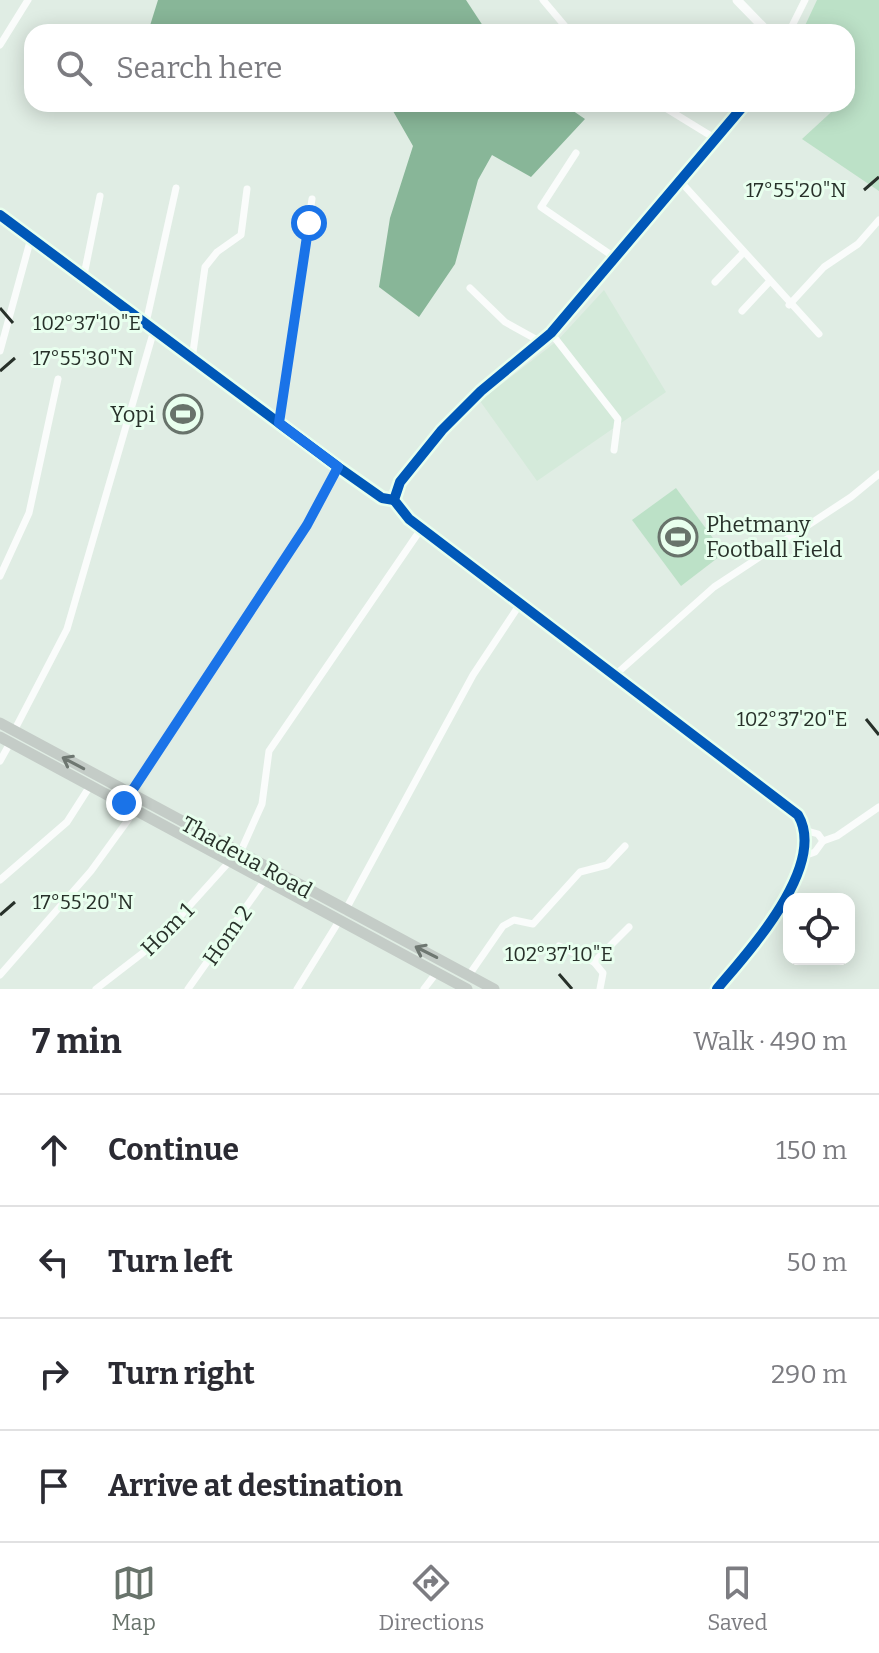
<!DOCTYPE html>
<html lang="en">
<head>
<meta charset="utf-8">
<style>
  body { margin:0; font-family:Bitter,serif; background:#f2f2f3; color:#2b2b33 }
  .controls { position:absolute; right:24px; bottom:24px; display:grid; overflow:hidden; border-radius:16px; box-shadow:0 4px 20px #0003 }
  .controls button { width:72px; height:72px; display:grid; place-items:center; padding:0; border:0; border-bottom:2px solid #e1e1e2; background:#fff; color:#2b2b33; font:40px sans-serif }
  .stop { position:absolute; width:24px; height:24px; margin:-18px; border:6px solid #1a73e8; border-radius:50%; background:#fff }
  .stop.end { background:#1a73e8; border-color:#fff; box-shadow:0 2px 8px #0008 }
  .list { margin:0; padding:0; list-style:none }
  h2 { display:flex; justify-content:space-between; align-items:center; height:104px; margin:0; padding:0 32px; font-size:34px }
  h2 small { font-size:26px; font-weight:400; color:#7c7c81 }
  .list li { display:grid; grid-template-columns:52px 1fr auto; gap:24px; align-items:center; box-sizing:border-box; height:112px; padding:0 32px; border-top:2px solid #e1e1e2 }
  .list b { display:block; font-size:30px; white-space:nowrap }
  .list em { font-size:26px; font-style:normal; color:#7c7c81 }
  .icon { flex:none; width:44px; height:44px; fill:none; stroke:currentColor; stroke-width:2; stroke-linecap:round; stroke-linejoin:round }
  .map { position:relative; flex:none; width:879px; height:989px; overflow:hidden }
  .search { position:absolute; background:#fff; box-shadow:0 4px 20px #0003; left:24px; right:24px; top:24px; height:88px; display:flex; align-items:center; gap:20px; box-sizing:border-box; padding:0 28px; border-radius:24px; color:#7c7c81; font-size:30px }
  .sheet { height:552px; background:#fff }
  nav { display:flex; justify-content:space-around; align-items:center; box-sizing:border-box; height:112px; border-top:2px solid #e1e1e2; background:#fff; font-size:22px; color:#7c7c81 }
  nav a { display:grid; justify-items:center; gap:4px }
  nav .on { color:#68736b }
  .map>svg:first-child { display:block }
  .built { fill:#d4eada }
  .green { fill:#bce1c7 }
  .water { fill:#88b698 }
  .lines { fill:none; stroke-linecap:round; stroke-linejoin:round }
  .minor { stroke:#fafcfb; stroke-width:7 }
  .tertiary { stroke:#fafcfb; stroke-width:9 }
  .primary { stroke:#c4ccc7; stroke-width:11 }
  .cycleway-casing { stroke:#e8ffee; stroke-width:15 }
  .cycleway { stroke:#0057b8; stroke-width:10 }
  .oneway { stroke:#6e7771 }
  .route { stroke:#1a73e8; stroke-width:10 }
  .ticks { fill:none; stroke:#28312a; stroke-width:3 }
  .labels { text-anchor:middle; stroke-width:6; stroke-linejoin:round; paint-order:stroke }
  .poi-label { font-size:22px; fill:#28312a; stroke:#e8ffee; text-anchor:end }
  .street-label { font-size:22px; fill:#28312a; stroke:#e8ffee }
  .ticks-label { font-size:20px; text-anchor:middle; fill:#28312a; stroke:#e8ffee; stroke-width:6; stroke-linejoin:round; paint-order:stroke }
</style>
</head>
<body>
<div class="map">
<svg width="879" height="989" viewBox="0 0 879 989">
  <rect width="100%" height="100%" fill="#e0ede4"/>
  <polygon class="built" points="604,290 666,392 537,481 480,401 557,341"/>
  <g class="green">
    <polygon points="817,0 879,0 879,191 802,139 840,104 847,104 851,94 847,92 847,32 802,32"/>
    <polygon points="676,488 724,553 681,586 632,520"/>
  </g>
  <g class="water">
    <polygon points="158,0 466,0 487,32 148,32"/>
    <polygon points="389,104 563,104 585,119 531,177 492,155 478,180 455,264 419,317 379,287 390,218 413,146"/>
  </g>
  <g class="lines">
    <g class="minor">
      <polyline points="543,0 570,32"/>
      <polyline points="789,32 805,0"/>
      <polyline points="0,45 28,0"/>
      <polyline points="659,104 716,139"/>
      <polyline points="576,153 541,207 614,257"/>
      <polyline points="680,181 819,334"/>
      <polyline points="0,215 338,467 382,498 394,500"/>
      <polyline points="84,275 100,196"/>
      <polyline points="715,282 743,253"/>
      <polyline points="470,288 505,322 541,342"/>
      <polyline points="789,305 824,267 858,244 879,220"/>
      <polyline points="742,311 769,282"/>
      <polyline points="146,323 176,188"/>
      <polyline points="551,333 618,419 614,450"/>
      <polyline points="0,351 31,238"/>
      <polyline points="192,359 205,267 217,252 241,235 247,189"/>
      <polyline points="279,423 312,199"/>
      <polyline points="0,576 29,513 58,379"/>
      <polyline points="614,676 714,587 851,497 879,474"/>
      <polyline points="14,731 67,629 154,330"/>
      <polyline points="0,761 10,743"/>
      <polyline points="129,795 307,525 338,467"/>
      <polyline points="823,841 837,836 879,807"/>
      <polyline points="240,853 262,804 269,751 421,529"/>
      <polyline points="801,857 815,852 823,841 818,834 804,830"/>
      <polyline points="0,880 67,822 90,786"/>
      <polyline points="345,911 473,675 520,604"/>
      <polyline points="559,946 594,962 603,973 600,989"/>
      <polyline points="594,962 629,927"/>
      <polyline points="0,975 91,871 136,809"/>
      <polyline points="469,975 503,926 514,920 533,924 580,872 607,865 625,846"/>
      <polyline points="96,989 157,942 230,861"/>
      <polyline points="188,989 265,880"/>
      <polyline points="297,989 339,921"/>
      <polyline points="424,989 437,972"/>
    </g>
    <g class="tertiary">
      <polyline points="737,0 768,32"/>
      <path d="M717 989C747 953 828 866 798 815L409 519 394 500 400 482 442 430 481 391 551 333 745 104"/>
    </g>
    <g class="primary">
      <polyline points="0,723 494,989"/>
      <polyline points="0,737 467,989"/>
    </g>
    <g class="cycleway-casing">
      <g id="cycleway">
        <polyline points="0,215 338,467 382,498 394,500"/>
        <path d="M717 989C747 953 828 866 798 815L409 519 394 500 400 482 442 430 481 391 551 333 745 104"/>
      </g>
    </g>
    <use href="#cycleway" class="cycleway"/>
  </g>
  <defs><path id="oneway-shaft" d="M-6 0H5M1.5-3L5.5 0L1.5 3" fill="none" stroke-width="1.6" stroke-linecap="round" stroke-linejoin="round" transform="scale(2)"/></defs>
  <g class="oneway">
    <use href="#oneway-shaft" transform="translate(73 763) rotate(-152)"/>
    <use href="#oneway-shaft" transform="translate(426 952) rotate(-153)"/>
  </g>
  <g class="lines">
    <polyline class="route" points="124,803 307,525 338,467 279,423 309,223"/>
  </g>
  <path class="ticks" d="M864 190 879 177M0 308 13 323M0 371 15 358M866 719 879 735M0 915 15 902M559 974 572 989"/>
  <defs>
    <g id="stadium-ring" transform="scale(2)"><circle r="9.5" fill="#e8ffee" stroke="#68736b" stroke-width="1.5"/><path d="M0-5a6.5 5 0 1 0 0 10a6.5 5 0 1 0 0-10ZM-3.5-1.8h7v3.6h-7Z" fill="#68736b"/></g>
  </defs>
  <g fill-rule="evenodd">
    <use href="#stadium-ring" x="183" y="414"/>
    <use href="#stadium-ring" x="678" y="537"/>
  </g>
  <g class="labels">
    <g class="poi-label">
      <text x="155" y="422">Yopi</text>
      <text x="706" y="532" text-anchor="start">Phetmany<tspan x="706" dy="25">Football Field</tspan></text>
    </g>
    <g class="street-label">
      <text transform="translate(247 857) rotate(29)" y="8">Thadeua Road</text>
      <text transform="translate(167 929) rotate(-45)" y="8">Hom 1</text>
      <text transform="translate(227 935) rotate(-55)" y="8">Hom 2</text>
    </g>
  </g>
  <g class="ticks-label">
    <text x="796" y="197">17°55'20"N</text>
    <text x="87" y="330">102°37'10"E</text>
    <text x="83" y="365">17°55'30"N</text>
    <text x="792" y="726">102°37'20"E</text>
    <text x="83" y="909">17°55'20"N</text>
    <text x="559" y="961">102°37'10"E</text>
  </g>
</svg>
<div class="controls">
<button><svg class="icon" aria-label="locate" viewBox="0 0 24 24"><circle cx="12" cy="12" r="6"/><path d="M12 2v4M12 18v4M2 12h4M18 12h4"/></svg></button>
</div>
<div class="stop" style="left:309px;top:223px"></div>
<div class="stop end" style="left:124px;top:803px"></div>
<div class="search"><svg class="icon" aria-label="search" viewBox="0 0 24 24"><circle cx="10" cy="10" r="6"/><path d="M15 15l6 6"/></svg>Search here</div>
</div>
<section class="sheet">
<h2>7 min<small>Walk · 490 m</small></h2>
<ul class="list">
<li><svg class="icon" aria-label="ahead" viewBox="0 0 24 24"><path d="M12 20V5M6 11l6-6 6 6"/></svg><div><b>Continue</b></div><em>150 m</em></li>
<li><svg class="icon" aria-label="left" viewBox="0 0 24 24"><path d="M17 20v-9H6M10 6l-5 5 5 5"/></svg><div><b>Turn left</b></div><em>50 m</em></li>
<li><svg class="icon" aria-label="right" viewBox="0 0 24 24"><path d="M7 20v-9h11M14 6l5 5-5 5"/></svg><div><b>Turn right</b></div><em>290 m</em></li>
<li><svg class="icon" aria-label="arrive" viewBox="0 0 24 24"><path d="M6 21V4h12l-3 4 3 4H6"/></svg><div><b>Arrive at destination</b></div></li>
</ul>
</section>
<nav>
<a class="on"><svg class="icon" aria-label="map" viewBox="0 0 24 24"><path d="M3 6l6-2 6 2 6-2v14l-6 2-6-2-6 2zM9 4v14M15 6v14"/></svg>Map</a>
<a><svg class="icon" aria-label="directions" viewBox="0 0 24 24"><path d="M12 3l9 9-9 9-9-9zM9 14v-3h6M13 9l2 2-2 2"/></svg>Directions</a>
<a><svg class="icon" aria-label="saved" viewBox="0 0 24 24"><path d="M7 4h10v16l-5-4-5 4z"/></svg>Saved</a>
</nav>
</body>
</html>
